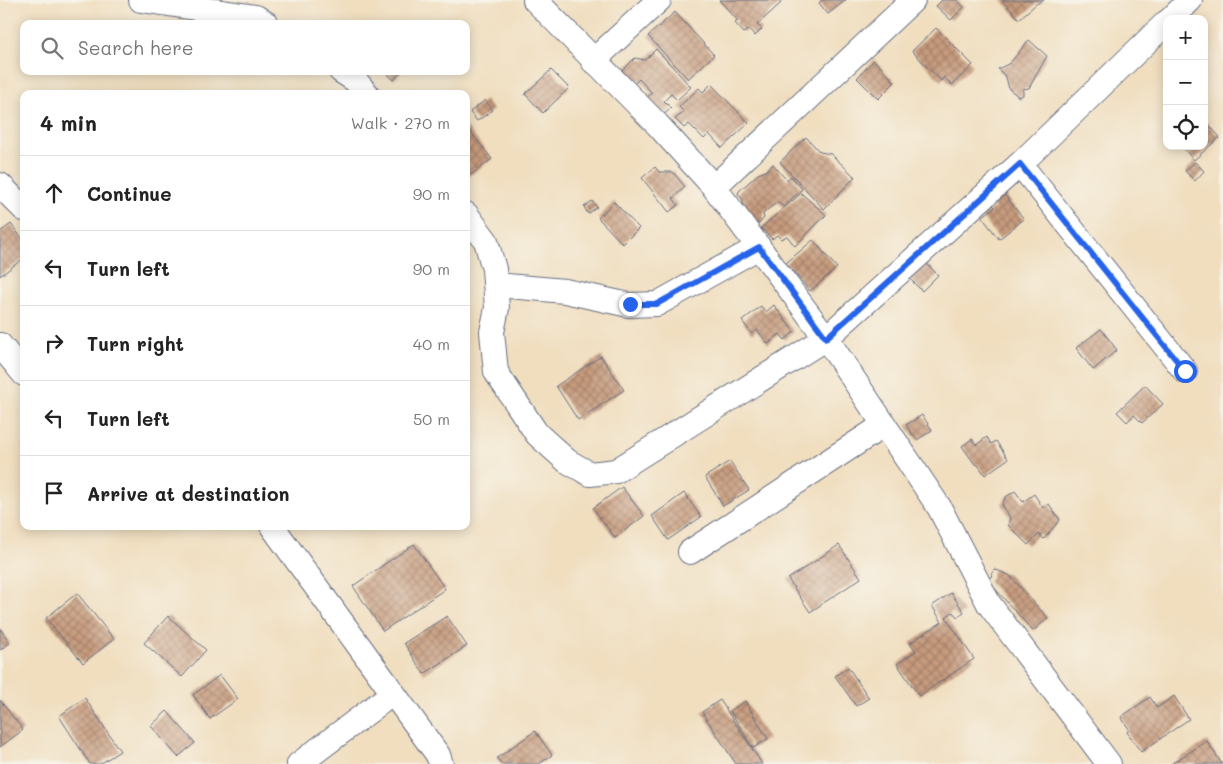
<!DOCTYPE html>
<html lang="en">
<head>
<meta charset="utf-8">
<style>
  body { margin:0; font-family:Mali,sans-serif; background:#f6f6f6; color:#222 }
  .controls { position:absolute; right:15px; top:15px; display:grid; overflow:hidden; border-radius:10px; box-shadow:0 2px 12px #0003 }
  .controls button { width:45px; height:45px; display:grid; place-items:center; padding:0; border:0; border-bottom:1px solid #e0e0e0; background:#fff; color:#222; font:25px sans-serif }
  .stop { position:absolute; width:15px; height:15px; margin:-11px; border:4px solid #2563eb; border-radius:50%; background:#fff }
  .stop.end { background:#2563eb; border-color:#fff; box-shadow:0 1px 5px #0008 }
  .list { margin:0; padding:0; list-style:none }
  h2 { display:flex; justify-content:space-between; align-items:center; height:65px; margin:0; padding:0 20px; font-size:21px }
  h2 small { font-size:16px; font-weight:400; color:#767676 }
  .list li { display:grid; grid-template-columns:32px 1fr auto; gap:15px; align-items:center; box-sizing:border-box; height:75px; padding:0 20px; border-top:1px solid #e0e0e0 }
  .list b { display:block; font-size:19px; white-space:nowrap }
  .list em { font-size:16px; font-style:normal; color:#767676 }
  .icon { flex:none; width:28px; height:28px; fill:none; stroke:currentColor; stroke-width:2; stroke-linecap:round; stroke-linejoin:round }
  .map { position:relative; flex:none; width:1223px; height:764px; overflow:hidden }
  .search { position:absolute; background:#fff; box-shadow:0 2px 12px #0003; left:20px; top:20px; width:450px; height:55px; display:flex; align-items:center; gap:12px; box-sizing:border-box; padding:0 18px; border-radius:10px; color:#767676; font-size:19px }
  .panel { position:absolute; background:#fff; box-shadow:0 2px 12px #0003; left:20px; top:90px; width:450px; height:440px; border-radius:10px }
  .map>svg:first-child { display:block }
  .building { fill:url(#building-cross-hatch) }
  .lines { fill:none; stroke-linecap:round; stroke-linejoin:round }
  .minor-casing { stroke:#666c80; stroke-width:26 }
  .minor { stroke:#fff; stroke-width:24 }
  .route { stroke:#2563eb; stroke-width:6 }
</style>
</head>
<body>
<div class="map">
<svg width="1223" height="764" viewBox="0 0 1223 764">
  <defs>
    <pattern id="building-cross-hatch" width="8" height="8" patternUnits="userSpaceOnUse" patternTransform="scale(1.25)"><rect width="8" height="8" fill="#c79b7d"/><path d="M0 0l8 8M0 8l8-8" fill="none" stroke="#a17f6a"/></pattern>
  </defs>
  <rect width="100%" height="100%" fill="#f7f3e8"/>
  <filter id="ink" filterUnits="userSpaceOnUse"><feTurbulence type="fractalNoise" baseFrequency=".02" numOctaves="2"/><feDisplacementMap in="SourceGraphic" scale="10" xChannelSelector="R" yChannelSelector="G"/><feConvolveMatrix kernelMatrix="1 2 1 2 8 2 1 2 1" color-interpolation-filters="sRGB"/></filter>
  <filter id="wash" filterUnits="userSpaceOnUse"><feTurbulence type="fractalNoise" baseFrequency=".0096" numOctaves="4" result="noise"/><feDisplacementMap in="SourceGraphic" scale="20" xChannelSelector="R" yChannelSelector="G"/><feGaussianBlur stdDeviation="1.12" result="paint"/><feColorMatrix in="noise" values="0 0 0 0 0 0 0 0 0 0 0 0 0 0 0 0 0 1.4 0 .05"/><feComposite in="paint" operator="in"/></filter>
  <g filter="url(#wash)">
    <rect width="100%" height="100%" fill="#f0debf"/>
    <g id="blocks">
      <g class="building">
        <polygon points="719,0 779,0 781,3 757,25 762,29 755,36 749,29 744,33 735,23 738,21"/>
        <polygon points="822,0 846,0 828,14 819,3"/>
        <polygon points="942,0 957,0 964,7 951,20 936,6"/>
        <polygon points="1002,0 1044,0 1036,4 1019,19"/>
        <polygon points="675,12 714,55 688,79 648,36"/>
        <polygon points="936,28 973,65 952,85 944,77 941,81 912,51"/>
        <polygon points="1029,40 1047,56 1029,88 1023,89 1023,95 1019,97 1009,89 1006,77 998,69 1010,63"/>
        <polygon points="656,49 691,87 677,100 671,94 664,101 671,108 659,119 642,101 652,93 639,79 632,86 620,73 635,58 645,60"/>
        <polygon points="874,60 895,82 878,99 857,78"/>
        <polygon points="551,70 569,88 543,113 525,94"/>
        <polygon points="384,71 402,71 394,80"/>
        <polygon points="711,84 749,123 722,148 709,134 704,139 689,124 684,128 675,119 684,112 679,107 699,88 703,92"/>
        <polygon points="485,100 493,110 477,121 470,112"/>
        <polygon points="1204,120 1220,137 1194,160 1181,146 1204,146"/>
        <polygon points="466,126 492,159 468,177 466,175"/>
        <polygon points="806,137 820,152 831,154 855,177 824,209 780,162"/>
        <polygon points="1195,162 1204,171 1195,181 1185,171"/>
        <polygon points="773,164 783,176 787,180 791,176 802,189 783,207 778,202 767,210 763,214 764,218 759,224 754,222 746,211 743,204 743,199 738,195 739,191 758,174 766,171"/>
        <polygon points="655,167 659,172 673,172 685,187 673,198 678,205 669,212 642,178"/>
        <polygon points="801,193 826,215 795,246 787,236 781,239 777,235 772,239 761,228"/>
        <polygon points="1003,193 1024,219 999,239 982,217 995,207 991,203"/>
        <polygon points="592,201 597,207 588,214 584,207"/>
        <polygon points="614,202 639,228 623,244 598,218"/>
        <polygon points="11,224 24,241 24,258 0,276 0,232"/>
        <polygon points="813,240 837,268 810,291 786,263"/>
        <polygon points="926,263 938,275 922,291 910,279"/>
        <polygon points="774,305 794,332 785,340 780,334 768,344 757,330 752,334 742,321 761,306 766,312"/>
        <polygon points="1101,329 1117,350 1093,370 1076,348"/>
        <polygon points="601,356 624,390 578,420 556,386"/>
        <polygon points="1145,385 1163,404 1142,423 1134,415 1127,422 1117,412"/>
        <polygon points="922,415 932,430 917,440 906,425"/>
        <polygon points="987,437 991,444 996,441 1008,459 985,475 978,465 974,463 962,446 972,439 976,445"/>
        <polygon points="730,461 749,490 723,506 705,477"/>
        <polygon points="622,487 644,516 615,538 593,508"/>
        <polygon points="1015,491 1023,502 1034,494 1043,508 1049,504 1060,520 1044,539 1039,534 1028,545 1008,525 1010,518 1002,504 1006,497"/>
        <polygon points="684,493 701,517 668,540 652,516"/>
        <polygon points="414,544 445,589 383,631 353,586"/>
        <polygon points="839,545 861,578 810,612 788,579"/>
        <polygon points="994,569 1009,575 1048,618 1033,631 989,582"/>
        <polygon points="77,593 114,639 83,663 46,618"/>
        <polygon points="951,593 964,612 957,617 953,612 946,617 974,659 919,696 897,664 916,651 910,643 942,622 932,606"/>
        <polygon points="168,616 206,650 182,677 144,643"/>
        <polygon points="447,616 467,646 424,674 404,643"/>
        <polygon points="0,628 10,643 0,650"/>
        <polygon points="848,667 869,698 856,706 835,676"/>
        <polygon points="220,675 238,699 210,719 193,695"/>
        <polygon points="1174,696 1189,719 1141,752 1127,732 1129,729 1121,717 1150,697 1157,708"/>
        <polygon points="85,698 120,751 100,764 90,764 59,716"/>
        <polygon points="0,700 23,730 0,747"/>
        <polygon points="720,700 762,764 736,764 702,712"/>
        <polygon points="745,701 768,739 753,748 730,711"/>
        <polygon points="167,711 195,743 178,757 151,726"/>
        <polygon points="535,731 552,755 539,764 501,764 497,758"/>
        <polygon points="1207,741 1222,764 1171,764"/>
      </g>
    </g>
  </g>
  <g filter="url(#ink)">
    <use href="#blocks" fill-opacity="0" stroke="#666c80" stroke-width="1"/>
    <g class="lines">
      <g class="minor-casing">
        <g id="minor">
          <polyline points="141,0 256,17 267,24"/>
          <polyline points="535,0 657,124 714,187 826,338 939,507 989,604 1109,764"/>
          <polyline points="1171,19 1190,0"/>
          <polyline points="593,61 659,0"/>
          <polyline points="341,71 355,80 367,94"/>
          <polyline points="1020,164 1185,371"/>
          <polyline points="0,185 24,209"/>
          <polyline points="714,187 913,0"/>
          <polyline points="466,214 486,241 494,269 497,308 492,332 496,372 537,434 567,461 590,474 616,471 826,338 1020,164 1167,22"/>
          <polyline points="496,285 565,291 629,305 657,304 759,247"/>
          <polyline points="0,345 24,374"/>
          <polyline points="272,526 438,755 441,764"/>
          <polyline points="690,552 884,425"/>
          <polyline points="299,764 393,693"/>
        </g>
      </g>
      <use href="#minor" class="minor"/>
    </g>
  </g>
  <g class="lines" filter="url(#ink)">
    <polyline class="route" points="630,304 657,304 759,247 826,338 1020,164 1185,371"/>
  </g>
</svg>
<div class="controls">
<button>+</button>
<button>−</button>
<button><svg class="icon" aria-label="locate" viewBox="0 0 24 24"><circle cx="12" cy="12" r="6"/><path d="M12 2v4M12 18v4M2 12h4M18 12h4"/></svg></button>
</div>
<div class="stop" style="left:1185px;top:371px"></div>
<div class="stop end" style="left:630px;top:304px"></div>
<div class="search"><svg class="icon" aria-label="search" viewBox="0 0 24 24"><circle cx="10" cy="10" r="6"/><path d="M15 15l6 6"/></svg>Search here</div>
<section class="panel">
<h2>4 min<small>Walk · 270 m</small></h2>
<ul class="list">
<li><svg class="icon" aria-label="ahead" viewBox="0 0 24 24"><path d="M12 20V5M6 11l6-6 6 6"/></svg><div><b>Continue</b></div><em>90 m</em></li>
<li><svg class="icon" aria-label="left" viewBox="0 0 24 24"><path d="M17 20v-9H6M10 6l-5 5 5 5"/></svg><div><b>Turn left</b></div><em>90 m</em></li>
<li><svg class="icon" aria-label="right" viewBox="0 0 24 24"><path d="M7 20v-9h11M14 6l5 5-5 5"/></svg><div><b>Turn right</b></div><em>40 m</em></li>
<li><svg class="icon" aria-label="left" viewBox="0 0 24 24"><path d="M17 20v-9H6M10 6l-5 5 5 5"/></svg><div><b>Turn left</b></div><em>50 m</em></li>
<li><svg class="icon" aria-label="arrive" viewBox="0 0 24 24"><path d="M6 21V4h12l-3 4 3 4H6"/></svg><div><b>Arrive at destination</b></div></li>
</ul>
</section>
</div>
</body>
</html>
